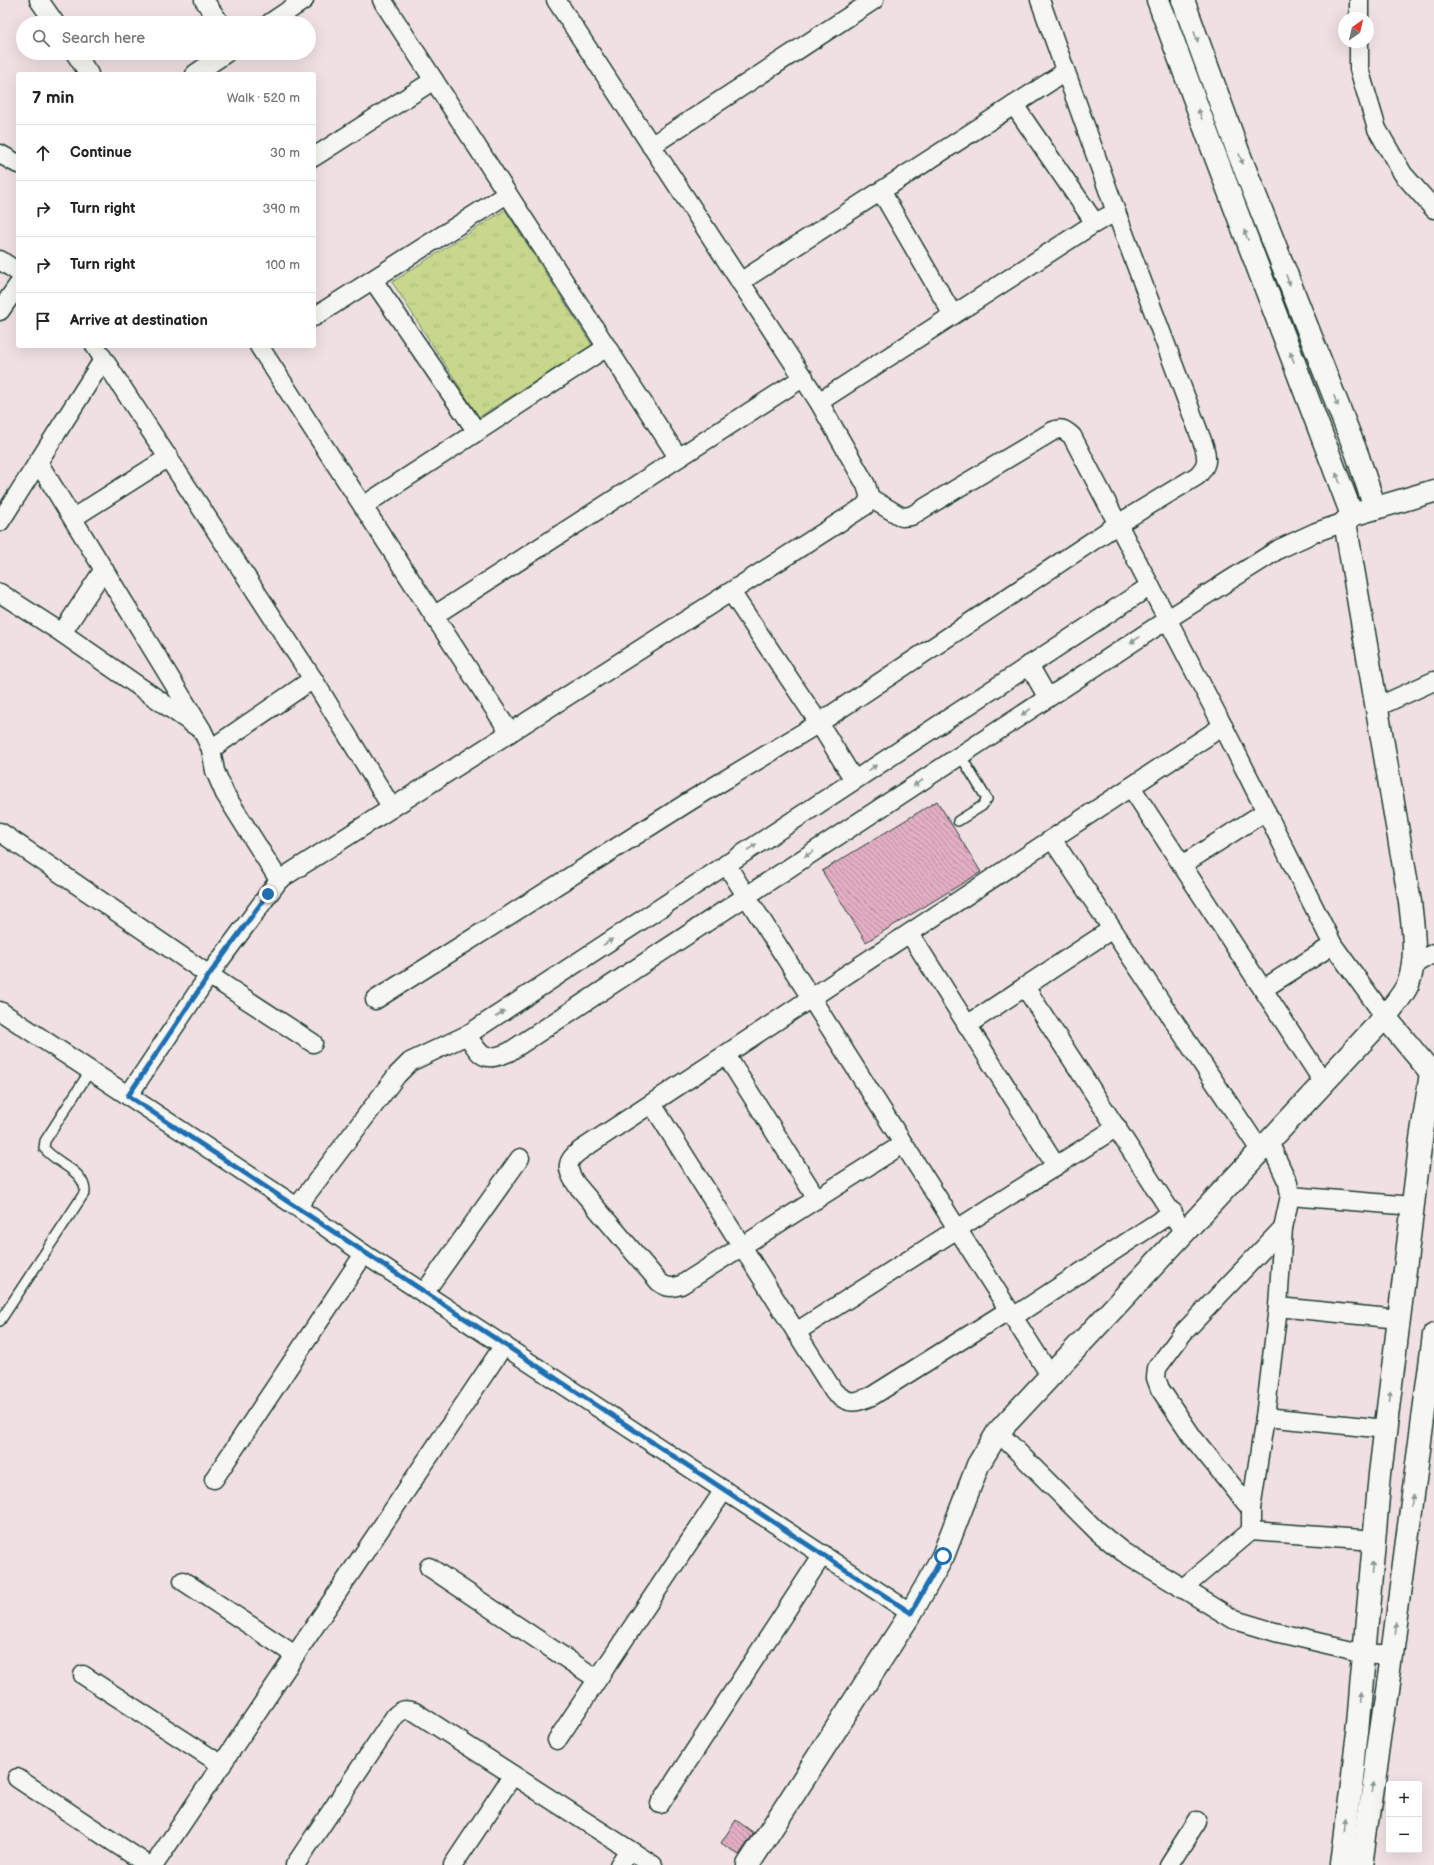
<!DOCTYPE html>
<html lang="en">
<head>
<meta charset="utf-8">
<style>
  body { margin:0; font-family:"Balsamiq Sans",sans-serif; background:#f6f6f6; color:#222 }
  .controls { position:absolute; right:12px; bottom:12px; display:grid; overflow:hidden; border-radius:4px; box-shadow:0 4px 16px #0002 }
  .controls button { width:36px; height:36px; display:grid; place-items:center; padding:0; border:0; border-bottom:1px solid #e0e0e0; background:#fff; color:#222; font:20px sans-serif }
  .compass { position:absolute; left:1338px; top:12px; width:36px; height:36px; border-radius:50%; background:#fff; box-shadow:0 4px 16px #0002; rotate:34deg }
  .stop { position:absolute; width:12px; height:12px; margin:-9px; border:3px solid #1f6fb2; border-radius:50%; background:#fff }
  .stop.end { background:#1f6fb2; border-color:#fff; box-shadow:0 1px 4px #0008 }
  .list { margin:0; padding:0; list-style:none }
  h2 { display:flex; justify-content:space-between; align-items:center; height:52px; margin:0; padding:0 16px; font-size:17px }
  h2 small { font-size:13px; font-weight:400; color:#767676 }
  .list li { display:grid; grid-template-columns:26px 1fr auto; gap:12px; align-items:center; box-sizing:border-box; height:56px; padding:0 16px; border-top:1px solid #e0e0e0 }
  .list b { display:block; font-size:15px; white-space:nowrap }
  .list em { font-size:13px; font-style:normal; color:#767676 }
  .icon { flex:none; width:22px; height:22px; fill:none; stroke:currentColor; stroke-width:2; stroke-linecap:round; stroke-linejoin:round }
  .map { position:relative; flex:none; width:1434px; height:1865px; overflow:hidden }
  .search { position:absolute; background:#fff; box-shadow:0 4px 16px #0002; left:16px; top:16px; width:300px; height:44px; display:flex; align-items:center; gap:10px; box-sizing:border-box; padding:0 14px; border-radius:22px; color:#767676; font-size:15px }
  .panel { position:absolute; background:#fff; box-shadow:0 4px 16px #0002; left:16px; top:72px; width:300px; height:276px; border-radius:4px }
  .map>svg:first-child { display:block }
  .park { fill:url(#park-tufts); stroke:#738a60 }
  .building { fill:url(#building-back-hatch); stroke:#1f3d34 }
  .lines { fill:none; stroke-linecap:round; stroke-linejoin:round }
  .service-casing { stroke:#1f3d34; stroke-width:12 }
  .minor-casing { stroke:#1f3d34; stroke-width:21 }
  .tertiary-casing { stroke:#1f3d34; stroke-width:25 }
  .service { stroke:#f6f6f2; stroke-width:9 }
  .minor { stroke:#f6f6f2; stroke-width:18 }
  .tertiary { stroke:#f6f6f2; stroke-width:22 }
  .oneway { fill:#8a9a93 }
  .route { stroke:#1f6fb2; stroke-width:5 }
</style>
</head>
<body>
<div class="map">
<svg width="1434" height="1865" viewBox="0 0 1434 1865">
  <defs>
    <pattern id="park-tufts" width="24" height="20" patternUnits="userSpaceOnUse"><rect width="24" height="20" fill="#c7d88c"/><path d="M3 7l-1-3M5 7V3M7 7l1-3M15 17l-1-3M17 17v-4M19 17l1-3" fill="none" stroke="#aaba79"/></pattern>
    <pattern id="building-back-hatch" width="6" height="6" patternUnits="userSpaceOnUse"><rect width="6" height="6" fill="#e3adc4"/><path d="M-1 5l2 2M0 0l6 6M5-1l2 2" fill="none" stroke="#b78ea0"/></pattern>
  </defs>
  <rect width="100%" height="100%" fill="#f0e0e4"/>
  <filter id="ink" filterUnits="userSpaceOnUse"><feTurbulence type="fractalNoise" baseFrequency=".025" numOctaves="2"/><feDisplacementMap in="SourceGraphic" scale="8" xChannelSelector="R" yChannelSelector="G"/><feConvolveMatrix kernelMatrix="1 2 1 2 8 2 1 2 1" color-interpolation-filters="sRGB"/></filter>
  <g filter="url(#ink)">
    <polygon class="park" points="505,210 592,345 479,417 392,282"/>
    <g class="building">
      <polygon points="937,801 981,872 866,942 822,871"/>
      <polygon points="736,1820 754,1833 739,1855 721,1843"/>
    </g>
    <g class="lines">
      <g class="service-casing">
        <g id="service">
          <polyline points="958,821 982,806 987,799 960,755"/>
          <path d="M0 1321 85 1192C85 1170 56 1164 44 1148L45 1141 90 1071"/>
        </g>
      </g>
      <g class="minor-casing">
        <g id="minor">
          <polyline points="39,0 55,23"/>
          <polyline points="204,0 220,23"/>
          <polyline points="382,0 678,457"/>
          <polyline points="1359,0 1359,18"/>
          <polyline points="270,23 304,0"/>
          <polyline points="1359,42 1359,69 1377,129 1403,174 1434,209"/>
          <polyline points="75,53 89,74"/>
          <polyline points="195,74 226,53"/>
          <polyline points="1014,105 1095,223"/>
          <polyline points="651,146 874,0"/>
          <polyline points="0,154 18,164"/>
          <polyline points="314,157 434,80"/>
          <polyline points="881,191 953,315"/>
          <polyline points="0,260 18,272"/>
          <polyline points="373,280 477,432"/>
          <polyline points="740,282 1065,72"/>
          <polyline points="0,311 18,285"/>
          <polyline points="314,317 507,194"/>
          <polyline points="95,346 313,679 392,808"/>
          <polyline points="259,346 510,733"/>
          <polyline points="819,402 1095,223 1116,212"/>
          <polyline points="38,462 202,730 211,749 215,771 225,794 279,880"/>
          <path d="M870 498 902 517 911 516 1053 431C1061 427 1065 430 1072 436L1223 726 1333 945 1385 1017"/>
          <polyline points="363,506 607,347"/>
          <polyline points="73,518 169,457"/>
          <polyline points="0,522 103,360"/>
          <polyline points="731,592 819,723 854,780"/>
          <polyline points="0,593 62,633 196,726"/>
          <polyline points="435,615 804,377"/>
          <polyline points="62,633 104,569"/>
          <polyline points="1029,665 1048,698"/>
          <polyline points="1377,707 1434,681"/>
          <polyline points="211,749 313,679"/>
          <polyline points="1131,787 1324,1083"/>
          <polyline points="0,832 209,975 313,1043"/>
          <polyline points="1052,839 1260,1150"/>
          <polyline points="726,864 1050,1375"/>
          <polyline points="1182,865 1266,811"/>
          <polyline points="910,934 1056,1166"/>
          <polyline points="1413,965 1434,953"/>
          <polyline points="1025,987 1184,1232"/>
          <polyline points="1263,989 1333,945"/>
          <path d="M375 1000 690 801 819 723 1118 524 1197 476C1207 466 1208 460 1204 446L1116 212 1040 0"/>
          <polyline points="0,1011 297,1207 364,1254 911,1613"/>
          <polyline points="967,1025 1112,929"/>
          <path d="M467 1035C481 1056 483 1063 509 1052L1168 619 1279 549 1316 532 1345 522"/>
          <polyline points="726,1055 817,1199"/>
          <polyline points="128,1096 209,975 279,880 865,506 870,498 866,485 819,402 556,0"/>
          <path d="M652 1104 834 1392C850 1405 854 1403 872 1396L1009 1310"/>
          <path d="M903 1144 681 1285C672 1288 667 1288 659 1282L576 1184C566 1169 565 1161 581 1150L1223 726"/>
          <polyline points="1290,1196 1413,1206"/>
          <polyline points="297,1207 397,1075 410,1062 467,1035 1150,586"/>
          <polyline points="424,1293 520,1158"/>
          <polyline points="1278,1307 1399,1319"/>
          <polyline points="1013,1317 1173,1212"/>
          <polyline points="796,1332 1117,1127"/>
          <polyline points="1265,1417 1386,1429"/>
          <polyline points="998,1432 1097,1531 1123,1552 1235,1620 1275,1632 1365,1653 1392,1655"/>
          <polyline points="214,1479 364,1254"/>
          <polyline points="1251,1509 1194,1439 1160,1389 1156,1378 1157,1368 1183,1333 1283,1228"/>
          <polyline points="1251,1531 1375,1540"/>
          <polyline points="429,1567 597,1679"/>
          <polyline points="183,1581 295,1655"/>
          <polyline points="1182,1589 1251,1531 1251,1509 1265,1417 1278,1307 1283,1228 1290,1196 1288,1183 1269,1142"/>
          <polyline points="83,1675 222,1765"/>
          <polyline points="557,1740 724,1490"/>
          <polyline points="17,1778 148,1865"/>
          <polyline points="660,1804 823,1554"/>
          <polyline points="154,1865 504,1345"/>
          <path d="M295 1865 395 1716C402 1709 406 1709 415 1712L653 1865"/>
          <polyline points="453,1865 513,1775"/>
          <polyline points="619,1865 629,1850"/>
          <polyline points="1169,1865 1197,1821"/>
        </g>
      </g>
      <g class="tertiary-casing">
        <g id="tertiary">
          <polyline points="1158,0 1212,147 1352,515"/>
          <polyline points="1183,0 1239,154 1357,454 1375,508"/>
          <polyline points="1385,1017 1434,1076"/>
          <path d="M748 1865 911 1613 943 1556 978 1465 998 1432 1385 1017C1392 1007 1403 996 1408 984 1418 958 1413 929 1410 902L1345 522 1352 515 1434 491"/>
          <polyline points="1341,1865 1357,1734 1380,1474 1421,1139 1431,1073"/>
          <polyline points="1362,1865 1392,1655 1434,1335"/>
        </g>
      </g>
      <use href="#service" class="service"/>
      <use href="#minor" class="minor"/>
      <use href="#tertiary" class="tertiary"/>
    </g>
    <defs><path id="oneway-solid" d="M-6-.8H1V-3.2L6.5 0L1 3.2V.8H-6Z"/></defs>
    <g class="oneway">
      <use href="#oneway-solid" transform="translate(1196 37) rotate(70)"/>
      <use href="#oneway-solid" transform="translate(1200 114) rotate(-110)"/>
      <use href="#oneway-solid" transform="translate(1241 159) rotate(69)"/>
      <use href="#oneway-solid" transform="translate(1246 235) rotate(-111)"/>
      <use href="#oneway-solid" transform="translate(1288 280) rotate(69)"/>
      <use href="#oneway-solid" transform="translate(1292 357) rotate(-111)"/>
      <use href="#oneway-solid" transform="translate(1336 401) rotate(69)"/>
      <use href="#oneway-solid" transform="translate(1338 478) rotate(-111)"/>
      <use href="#oneway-solid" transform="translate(1135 640) rotate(147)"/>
      <use href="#oneway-solid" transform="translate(1026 712) rotate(147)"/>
      <use href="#oneway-solid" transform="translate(872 768) rotate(-33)"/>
      <use href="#oneway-solid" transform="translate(918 783) rotate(147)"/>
      <use href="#oneway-solid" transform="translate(752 847) rotate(-33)"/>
      <use href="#oneway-solid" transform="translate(809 854) rotate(147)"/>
      <use href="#oneway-solid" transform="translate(608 942) rotate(-33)"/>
      <use href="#oneway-solid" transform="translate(500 1014) rotate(-33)"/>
      <use href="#oneway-solid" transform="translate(1390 1397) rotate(-83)"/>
      <use href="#oneway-solid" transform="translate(1412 1500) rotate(-83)"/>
      <use href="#oneway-solid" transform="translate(1372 1568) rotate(-85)"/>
      <use href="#oneway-solid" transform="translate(1396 1628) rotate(-83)"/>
      <use href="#oneway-solid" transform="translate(1361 1697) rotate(-85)"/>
      <use href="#oneway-solid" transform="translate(1373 1785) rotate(-82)"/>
      <use href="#oneway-solid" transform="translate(1346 1826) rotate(-83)"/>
    </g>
  </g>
  <g class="lines" filter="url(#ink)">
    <polyline class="route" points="268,894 209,975 128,1096 911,1613 943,1556"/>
  </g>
</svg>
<div class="controls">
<button>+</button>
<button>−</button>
</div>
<svg class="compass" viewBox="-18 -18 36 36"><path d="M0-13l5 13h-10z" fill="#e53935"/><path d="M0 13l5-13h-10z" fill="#767676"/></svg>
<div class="stop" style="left:943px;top:1556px"></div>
<div class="stop end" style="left:268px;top:894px"></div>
<div class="search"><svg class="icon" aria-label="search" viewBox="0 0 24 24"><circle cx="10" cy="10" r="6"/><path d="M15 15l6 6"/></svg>Search here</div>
<section class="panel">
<h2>7 min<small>Walk · 520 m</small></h2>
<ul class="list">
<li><svg class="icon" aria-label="ahead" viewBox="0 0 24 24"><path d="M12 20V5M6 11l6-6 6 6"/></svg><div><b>Continue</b></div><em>30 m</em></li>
<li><svg class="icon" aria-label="right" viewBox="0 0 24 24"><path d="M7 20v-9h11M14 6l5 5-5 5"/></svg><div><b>Turn right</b></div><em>390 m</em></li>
<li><svg class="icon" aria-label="right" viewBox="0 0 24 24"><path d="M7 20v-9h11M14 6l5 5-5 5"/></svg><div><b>Turn right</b></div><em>100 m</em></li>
<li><svg class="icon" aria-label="arrive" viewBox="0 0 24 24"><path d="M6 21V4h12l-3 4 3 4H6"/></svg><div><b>Arrive at destination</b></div></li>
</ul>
</section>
</div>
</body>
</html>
